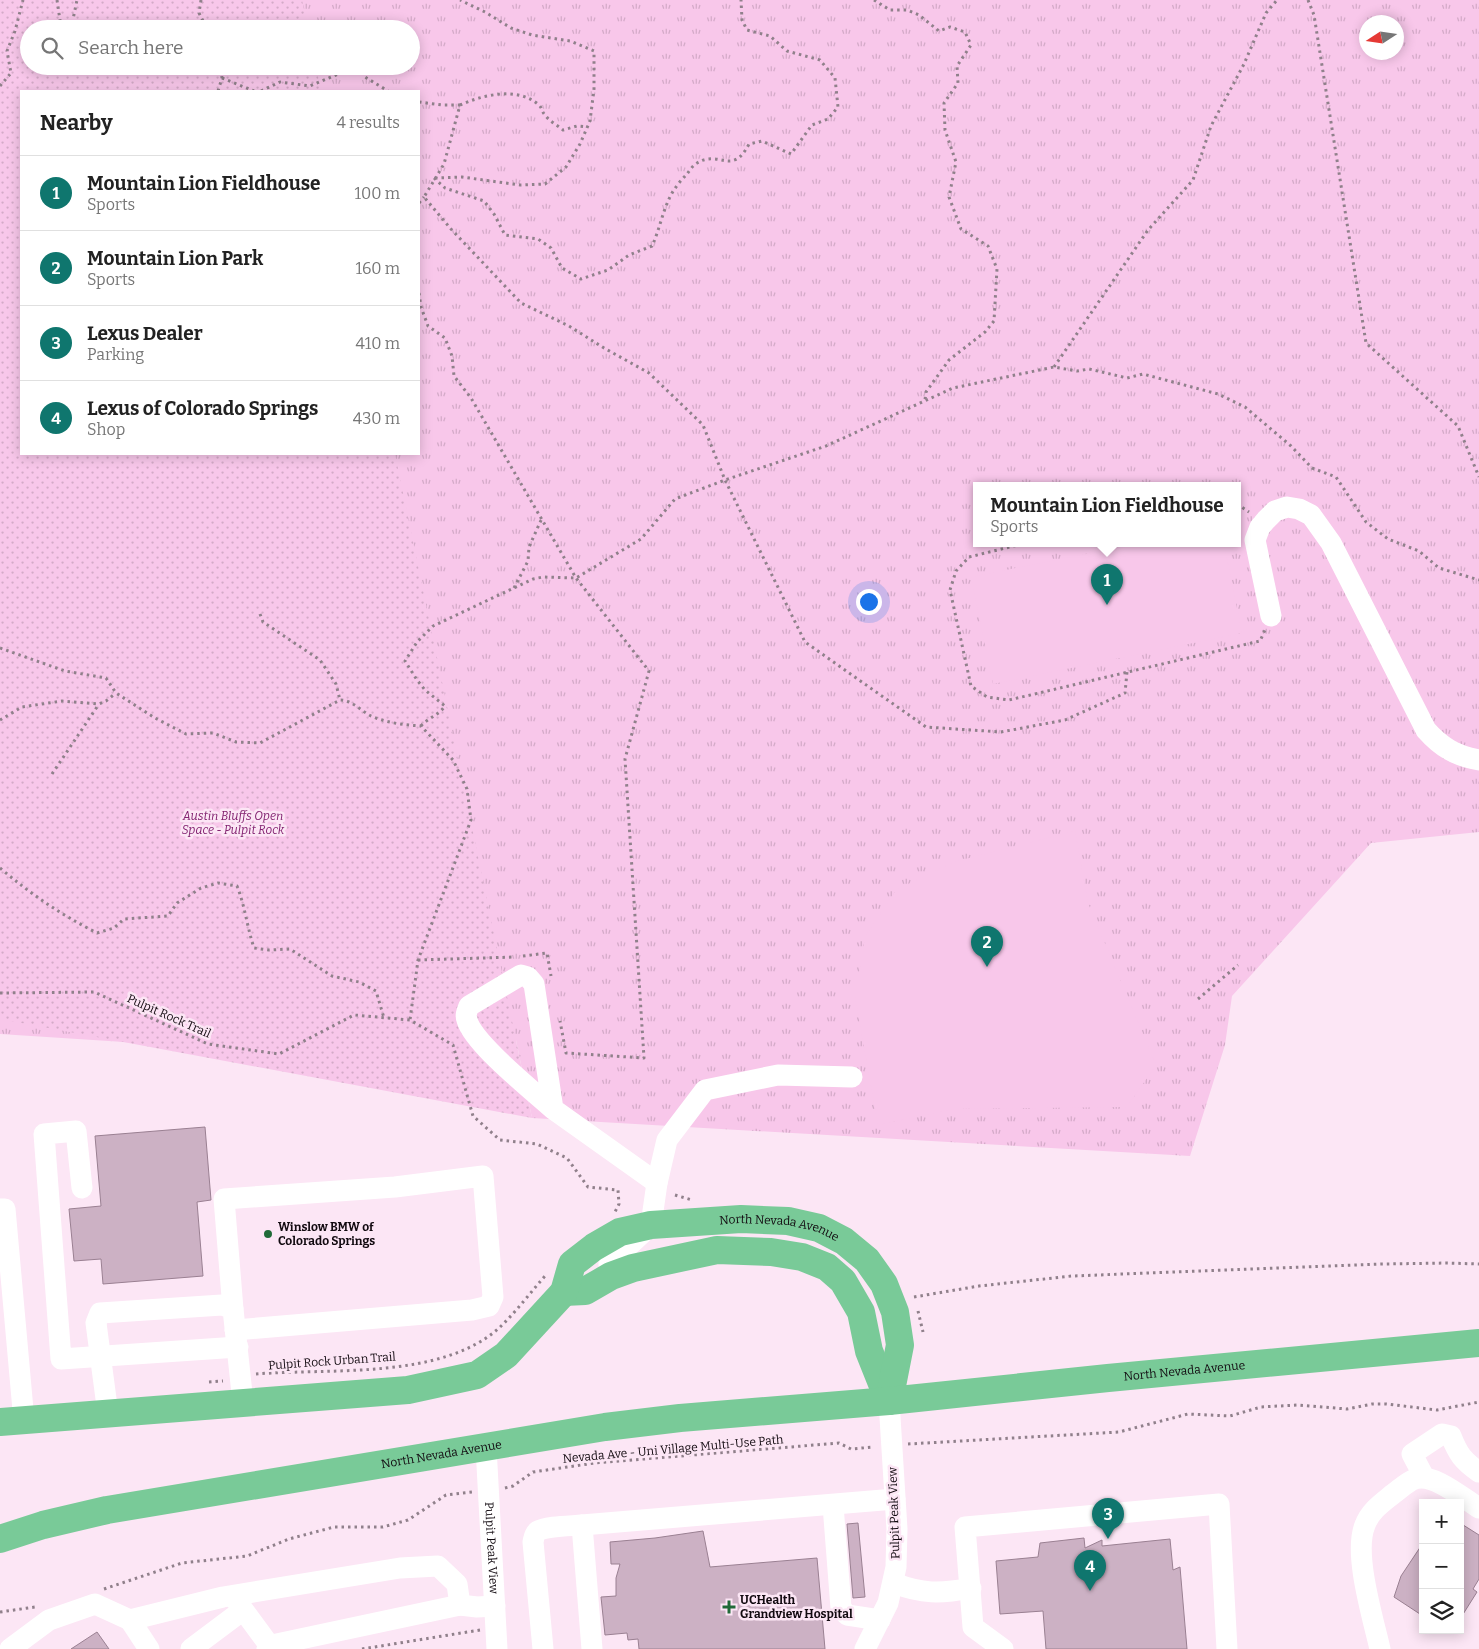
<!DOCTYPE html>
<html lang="en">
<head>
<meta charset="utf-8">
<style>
  body { margin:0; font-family:Bitter,serif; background:#f6f6f6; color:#222 }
  .controls { position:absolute; right:15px; bottom:15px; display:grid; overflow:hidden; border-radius:0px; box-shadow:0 2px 12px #0003 }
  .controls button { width:45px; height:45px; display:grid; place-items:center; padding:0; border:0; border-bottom:1px solid #e0e0e0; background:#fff; color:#222; font:25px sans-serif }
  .compass { position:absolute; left:1359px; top:15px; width:45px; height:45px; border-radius:50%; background:#fff; box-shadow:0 2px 12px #0003; rotate:258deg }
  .you { position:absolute; left:868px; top:601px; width:18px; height:18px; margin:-12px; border:4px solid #fff; border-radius:50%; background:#1a73e8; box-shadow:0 0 0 8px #1a73e833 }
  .badge { display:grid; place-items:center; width:32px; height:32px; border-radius:50%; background:#0f766e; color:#fff; font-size:16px; font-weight:700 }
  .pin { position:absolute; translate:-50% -41px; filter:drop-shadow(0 1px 2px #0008) }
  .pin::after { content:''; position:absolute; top:26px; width:18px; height:15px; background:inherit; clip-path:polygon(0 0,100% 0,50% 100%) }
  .popup { position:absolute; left:973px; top:482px; width:268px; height:65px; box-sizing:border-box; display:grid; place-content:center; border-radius:0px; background:#fff; filter:drop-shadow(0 1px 4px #0005); font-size:16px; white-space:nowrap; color:#767676 }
  .popup b { font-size:19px; color:#222 }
  .popup::after { content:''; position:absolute; left:50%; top:100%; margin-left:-10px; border:10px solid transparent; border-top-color:#fff }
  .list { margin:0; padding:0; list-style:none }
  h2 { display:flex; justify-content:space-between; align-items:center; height:65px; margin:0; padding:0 20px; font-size:21px }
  h2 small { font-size:16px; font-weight:400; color:#767676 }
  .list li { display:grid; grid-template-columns:32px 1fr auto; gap:15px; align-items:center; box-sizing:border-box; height:75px; padding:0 20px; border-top:1px solid #e0e0e0 }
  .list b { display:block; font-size:19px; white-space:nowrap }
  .list p { margin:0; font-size:16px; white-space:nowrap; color:#767676 }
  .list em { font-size:16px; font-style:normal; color:#767676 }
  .icon { flex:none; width:28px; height:28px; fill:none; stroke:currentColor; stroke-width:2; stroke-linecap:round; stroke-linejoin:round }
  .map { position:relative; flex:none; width:1479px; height:1649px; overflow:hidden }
  .search { position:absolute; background:#fff; box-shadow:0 2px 12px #0003; left:20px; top:20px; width:400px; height:55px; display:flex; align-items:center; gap:12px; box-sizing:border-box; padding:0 18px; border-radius:28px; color:#767676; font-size:19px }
  .panel { position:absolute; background:#fff; box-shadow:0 2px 12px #0003; left:20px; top:90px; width:400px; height:365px; border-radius:0px }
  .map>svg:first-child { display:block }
  .grass { fill:url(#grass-tufts); fill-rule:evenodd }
  .park { fill:url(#park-dots) }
  .garden { fill:#f8c7ea }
  .building { fill:#ccb1c4; stroke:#9a8092 }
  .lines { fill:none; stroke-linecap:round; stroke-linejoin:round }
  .path { stroke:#90808b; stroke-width:3; stroke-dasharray:2.5 4; stroke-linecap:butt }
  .minor { stroke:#fff; stroke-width:21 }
  .major { stroke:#79ca98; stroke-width:28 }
  .poi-dot { fill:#206a38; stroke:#fce6f5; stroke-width:2 }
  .labels { text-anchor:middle; stroke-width:5; stroke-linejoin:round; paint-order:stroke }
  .park-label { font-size:12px; font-style:italic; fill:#832371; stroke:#fce6f5 }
  .street-label { font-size:12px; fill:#120a10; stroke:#fce6f5 }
  .poi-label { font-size:12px; font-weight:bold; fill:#120a10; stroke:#fce6f5; text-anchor:start }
</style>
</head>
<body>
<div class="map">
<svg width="1479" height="1649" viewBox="0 0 1479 1649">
  <defs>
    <pattern id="grass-tufts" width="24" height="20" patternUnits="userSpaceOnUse" patternTransform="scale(1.25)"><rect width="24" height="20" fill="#f8c7ea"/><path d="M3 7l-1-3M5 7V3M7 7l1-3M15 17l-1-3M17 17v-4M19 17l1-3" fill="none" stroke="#d4aac8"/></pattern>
    <pattern id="park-dots" width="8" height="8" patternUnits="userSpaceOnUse" patternTransform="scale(1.25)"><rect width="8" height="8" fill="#f8c7ea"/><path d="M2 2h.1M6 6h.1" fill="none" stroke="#d4aac8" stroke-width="1.8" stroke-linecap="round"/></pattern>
  </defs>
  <rect width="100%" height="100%" fill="#fce6f5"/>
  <path class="grass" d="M0 0H1479V832L1371 843 1232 996 1225 1045 1190 1156 532 1118 516 1040 358 1057 0 1034ZM1366 22H1396V52H1366ZM29 29H411V66H29ZM21 91H419V454H21ZM977 486H1237V544H977Z"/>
  <polygon class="park" points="0,0 302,0 308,29 29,29 29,66 316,66 321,91 21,91 21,454 395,454 532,1118 0,1019"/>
  <g class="garden">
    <polygon points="1136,544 1224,544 1242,633 993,684 971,577"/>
    <polygon points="1075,831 1088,903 1156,1065 1127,1107 953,1109 878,1125 855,997 865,937 896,890 954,862"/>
  </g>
  <g class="building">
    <polygon points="205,1127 211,1200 197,1202 203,1276 103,1284 101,1259 74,1261 69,1209 101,1206 95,1136"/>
    <polygon points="858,1523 865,1597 853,1598 847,1524"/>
    <polygon points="1460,1523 1479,1535 1479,1579 1473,1589 1477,1592 1460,1619"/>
    <polygon points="703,1531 710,1567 817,1558 825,1649 639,1649 638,1639 628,1640 627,1633 605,1635 601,1597 616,1596 616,1578 620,1564 611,1564 610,1542 655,1538"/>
    <polygon points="1084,1538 1085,1548 1102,1540 1102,1546 1170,1539 1173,1570 1180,1567 1187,1649 1046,1649 1043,1611 1000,1614 996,1561 1038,1557 1040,1543"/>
    <polygon points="1423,1543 1423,1616 1394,1597 1401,1576"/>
    <polygon points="97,1632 109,1649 71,1649"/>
  </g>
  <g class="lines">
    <g class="path">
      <polyline points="57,0 61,27 62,29"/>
      <polyline points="201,0 199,13 207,29"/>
      <polyline points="874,0 890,10 907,10 919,15 939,31 950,27 965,32 971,45 957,66 958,83 944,103 945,130 956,162 949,197 961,229 988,246 997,269 994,321 985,332 949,360 926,392 925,400"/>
      <polyline points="1308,0 1314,15 1366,343 1458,426 1479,477"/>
      <polyline points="71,29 77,0"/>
      <polyline points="359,66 365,77 388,91"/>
      <polyline points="222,78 254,91"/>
      <polyline points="0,86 11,73 7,51 15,31 23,0"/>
      <polyline points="218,91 222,78 220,66"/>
      <polyline points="261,91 280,82 310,86 357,66"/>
      <polyline points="419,102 442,105 460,105 444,164 424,197 451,229 521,303 569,326 604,348 649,373 703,425 725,480 805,642 926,727 1001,732 1065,720 1125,693 1127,672"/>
      <path d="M460 105C483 95 517 86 539 105 542 108 542 112 545 115 549 121 557 125 563 130L577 126 587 127"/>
      <path d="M434 178 445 188 484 201 494 214 505 235 538 239 551 248 562 268 581 279 608 270 629 255 652 246C659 231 662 214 669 199 673 190 680 181 687 174 690 170 693 165 697 163 720 149 732 177 749 144L762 141 791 154 812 125 828 119 838 107 835 78 820 60 787 51 770 36 747 30 742 20 741 0"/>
      <polyline points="435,178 462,177 520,185 545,184 566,167 580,144 590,121 594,89 594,51 570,41 532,35 511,28 485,12 460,0"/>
      <polyline points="419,203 424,197"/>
      <polyline points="419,293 421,307 428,326 445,338 452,356 454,376 471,398 576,578 649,671 625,759 644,1058 566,1053 560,1021"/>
      <polyline points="1054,367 1148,230 1193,180 1211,126 1244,64 1266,13 1277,0"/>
      <polyline points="1237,504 1249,512"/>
      <polyline points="1022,544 969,557 956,571 950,590 971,686 987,697 1009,700 1260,641 1265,630"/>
      <polyline points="514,588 528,561 529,547 542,518"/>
      <polyline points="260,614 263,622 320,660 336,684 340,700"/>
      <path d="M0 648 65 671 106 678 116 693 155 718 186 734 213 733 236 742 260 743 340 700C352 700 361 711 371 716 387 723 404 725 421 726L453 760 467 789 471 820 418 960 410 1020"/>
      <polyline points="0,720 22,707 62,701 99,704 106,701 116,693"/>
      <path d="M421 726C428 718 439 715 445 706L425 690 417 680 405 661 417 642 433 626 533 579 543 577 576 578 641 539 675 499 725 480 826 446 953 388 1054 367 1077 371 1089 369 1127 378 1143 374 1218 394 1245 407 1291 446 1312 468 1336 477 1366 522 1388 539 1419 551 1439 568 1479 580"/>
      <polyline points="52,774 99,704"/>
      <path d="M0 868C32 895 60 914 97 933L114 928 124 919 168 916 177 903 201 888 218 883 237 886C245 906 247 927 254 948L269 950 290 949 332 976 359 982 376 991 384 1018"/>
      <polyline points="523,956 547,953 551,976"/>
      <polyline points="418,960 515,957"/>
      <polyline points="0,993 94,992 208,1044 279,1054 354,1015 410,1020 453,1045 473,1116 500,1140 537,1144 567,1158 588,1187 618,1190 619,1204 615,1212"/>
      <polyline points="1198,999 1238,965"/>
      <polyline points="675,1195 692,1200"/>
      <polyline points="914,1297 979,1286 1072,1276 1382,1264 1447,1263 1479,1264"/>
      <polyline points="918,1311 923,1332"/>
      <path d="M256 1374C330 1368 441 1380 499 1328 516 1312 530 1293 545 1276"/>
      <polyline points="209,1382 223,1381"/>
      <polyline points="908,1444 1119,1432 1188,1414 1230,1416 1261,1407 1297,1405 1347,1409 1372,1404 1386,1404 1437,1410 1479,1402"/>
      <polyline points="505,1488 513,1486 533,1472 595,1463 839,1443 851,1449 874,1447"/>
      <polyline points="104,1589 182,1563 247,1556 289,1539 334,1527 383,1527 408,1520 446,1495 472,1492"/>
      <polyline points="0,1612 35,1607"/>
      <polyline points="362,1649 480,1630"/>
    </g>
    <g class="minor">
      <path d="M1271 616 1255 540 1260 527 1266 520 1275 511 1287 507 1299 509 1311 515 1331 543 1426 730C1441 747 1456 756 1479 760"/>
      <path d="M553 1109C533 1091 473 1043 467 1020 465 1015 467 1011 469 1006L521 975 528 977 534 984 553 1109 657 1183"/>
      <polyline points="82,1188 76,1131 44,1134 61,1359 238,1347"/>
      <polyline points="0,1209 5,1209 24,1421"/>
      <polyline points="611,1276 609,1264 651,1225 657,1183 667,1140 705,1090 778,1075 852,1077"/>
      <polyline points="233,1309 224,1199 395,1187 483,1176 493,1297 489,1306 472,1310 235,1330"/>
      <polyline points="108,1414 96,1323 100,1313 222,1305 233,1309 243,1403"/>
      <path id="s1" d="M486 1447 497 1649"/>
      <path d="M1424 1477 1412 1454 1442 1434 1451 1436C1458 1454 1463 1461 1479 1472"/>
      <polyline points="833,1505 841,1608 847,1615 880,1620"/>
      <polyline points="582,1525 592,1649"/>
      <path d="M894 1583C922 1594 940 1594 971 1588"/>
      <polyline points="233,1596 272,1649"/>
      <polyline points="130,1620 149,1649"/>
      <polyline points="10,1649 49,1620 95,1604 130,1620 223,1597 400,1568 438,1566 457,1584 460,1605 477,1607 495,1606"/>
      <polyline points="191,1649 243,1610"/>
      <polyline points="267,1649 272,1645 460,1605"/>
      <path d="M543 1649 533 1542C534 1538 534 1534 538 1531 546 1526 572 1526 582 1525L895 1499"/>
      <polyline points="865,1649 888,1603 896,1567 897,1529 889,1401"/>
      <polyline points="1003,1649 973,1627 965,1527 1219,1504 1227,1649"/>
      <path d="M1380 1649C1373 1618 1353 1553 1365 1525 1370 1511 1382 1503 1393 1494 1400 1489 1407 1482 1415 1479 1433 1472 1464 1499 1479 1508"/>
    </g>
    <g class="major">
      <polyline points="564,1292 585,1291 611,1276 633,1268 717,1250 771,1252 802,1257 827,1267 843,1281 861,1312 869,1351 889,1401"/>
      <path id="s2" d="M0 1422 408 1390 477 1375 506 1355 564 1292 572 1264 594 1247 620 1232 651 1225 741 1219 788 1221 819 1228 844 1241 867 1260 884 1284 895 1312 900 1345 889 1401"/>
      <path id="s3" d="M0 1539 43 1525 107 1510 605 1427 680 1418 889 1401 1108 1378 1479 1343"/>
    </g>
  </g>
  <g class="poi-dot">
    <circle cx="268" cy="1234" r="5"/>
    <path d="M726.5 1599.5h5v5h5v5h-5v5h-5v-5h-5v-5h5z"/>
  </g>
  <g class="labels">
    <g class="park-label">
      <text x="233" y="820">Austin Bluffs Open<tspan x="233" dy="14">Space - Pulpit Rock</tspan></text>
    </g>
    <g class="street-label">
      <text transform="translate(169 1016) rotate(24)" y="4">Pulpit Rock Trail</text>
      <text dy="4" stroke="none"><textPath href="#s2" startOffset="849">North Nevada Avenue</textPath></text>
      <text transform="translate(332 1361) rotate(-4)" y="4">Pulpit Rock Urban Trail</text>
      <text dy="4" stroke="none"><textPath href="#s3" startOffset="1198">North Nevada Avenue</textPath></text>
      <text transform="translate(673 1449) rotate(-5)" y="4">Nevada Ave - Uni Village Multi-Use Path</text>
      <text dy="4" stroke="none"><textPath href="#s3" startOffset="450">North Nevada Avenue</textPath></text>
      <text transform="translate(894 1513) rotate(-92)" y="4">Pulpit Peak View</text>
      <text dy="4" stroke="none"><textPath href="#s1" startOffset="101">Pulpit Peak View</textPath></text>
    </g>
    <g class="poi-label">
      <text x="278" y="1231">Winslow BMW of<tspan x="278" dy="14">Colorado Springs</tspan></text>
      <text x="740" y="1604">UCHealth<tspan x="740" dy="14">Grandview Hospital</tspan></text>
    </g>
  </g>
</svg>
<div class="controls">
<button>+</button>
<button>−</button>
<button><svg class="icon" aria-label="layers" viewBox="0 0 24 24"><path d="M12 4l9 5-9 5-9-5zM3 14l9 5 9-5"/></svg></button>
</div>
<svg class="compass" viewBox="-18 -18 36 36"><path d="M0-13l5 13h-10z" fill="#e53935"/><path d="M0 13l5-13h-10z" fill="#767676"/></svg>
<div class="you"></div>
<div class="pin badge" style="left:1107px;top:605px">1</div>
<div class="popup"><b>Mountain Lion Fieldhouse</b>Sports</div>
<div class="pin badge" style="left:987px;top:967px">2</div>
<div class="pin badge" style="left:1108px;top:1539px">3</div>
<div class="pin badge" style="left:1090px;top:1591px">4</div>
<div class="search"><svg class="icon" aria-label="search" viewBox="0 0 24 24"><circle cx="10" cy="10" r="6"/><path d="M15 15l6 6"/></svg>Search here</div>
<section class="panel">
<h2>Nearby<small>4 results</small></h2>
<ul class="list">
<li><span class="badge">1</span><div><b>Mountain Lion Fieldhouse</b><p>Sports</p></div><em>100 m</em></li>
<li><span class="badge">2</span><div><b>Mountain Lion Park</b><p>Sports</p></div><em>160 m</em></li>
<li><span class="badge">3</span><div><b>Lexus Dealer</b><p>Parking</p></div><em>410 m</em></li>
<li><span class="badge">4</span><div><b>Lexus of Colorado Springs</b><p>Shop</p></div><em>430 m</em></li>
</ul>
</section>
</div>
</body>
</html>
